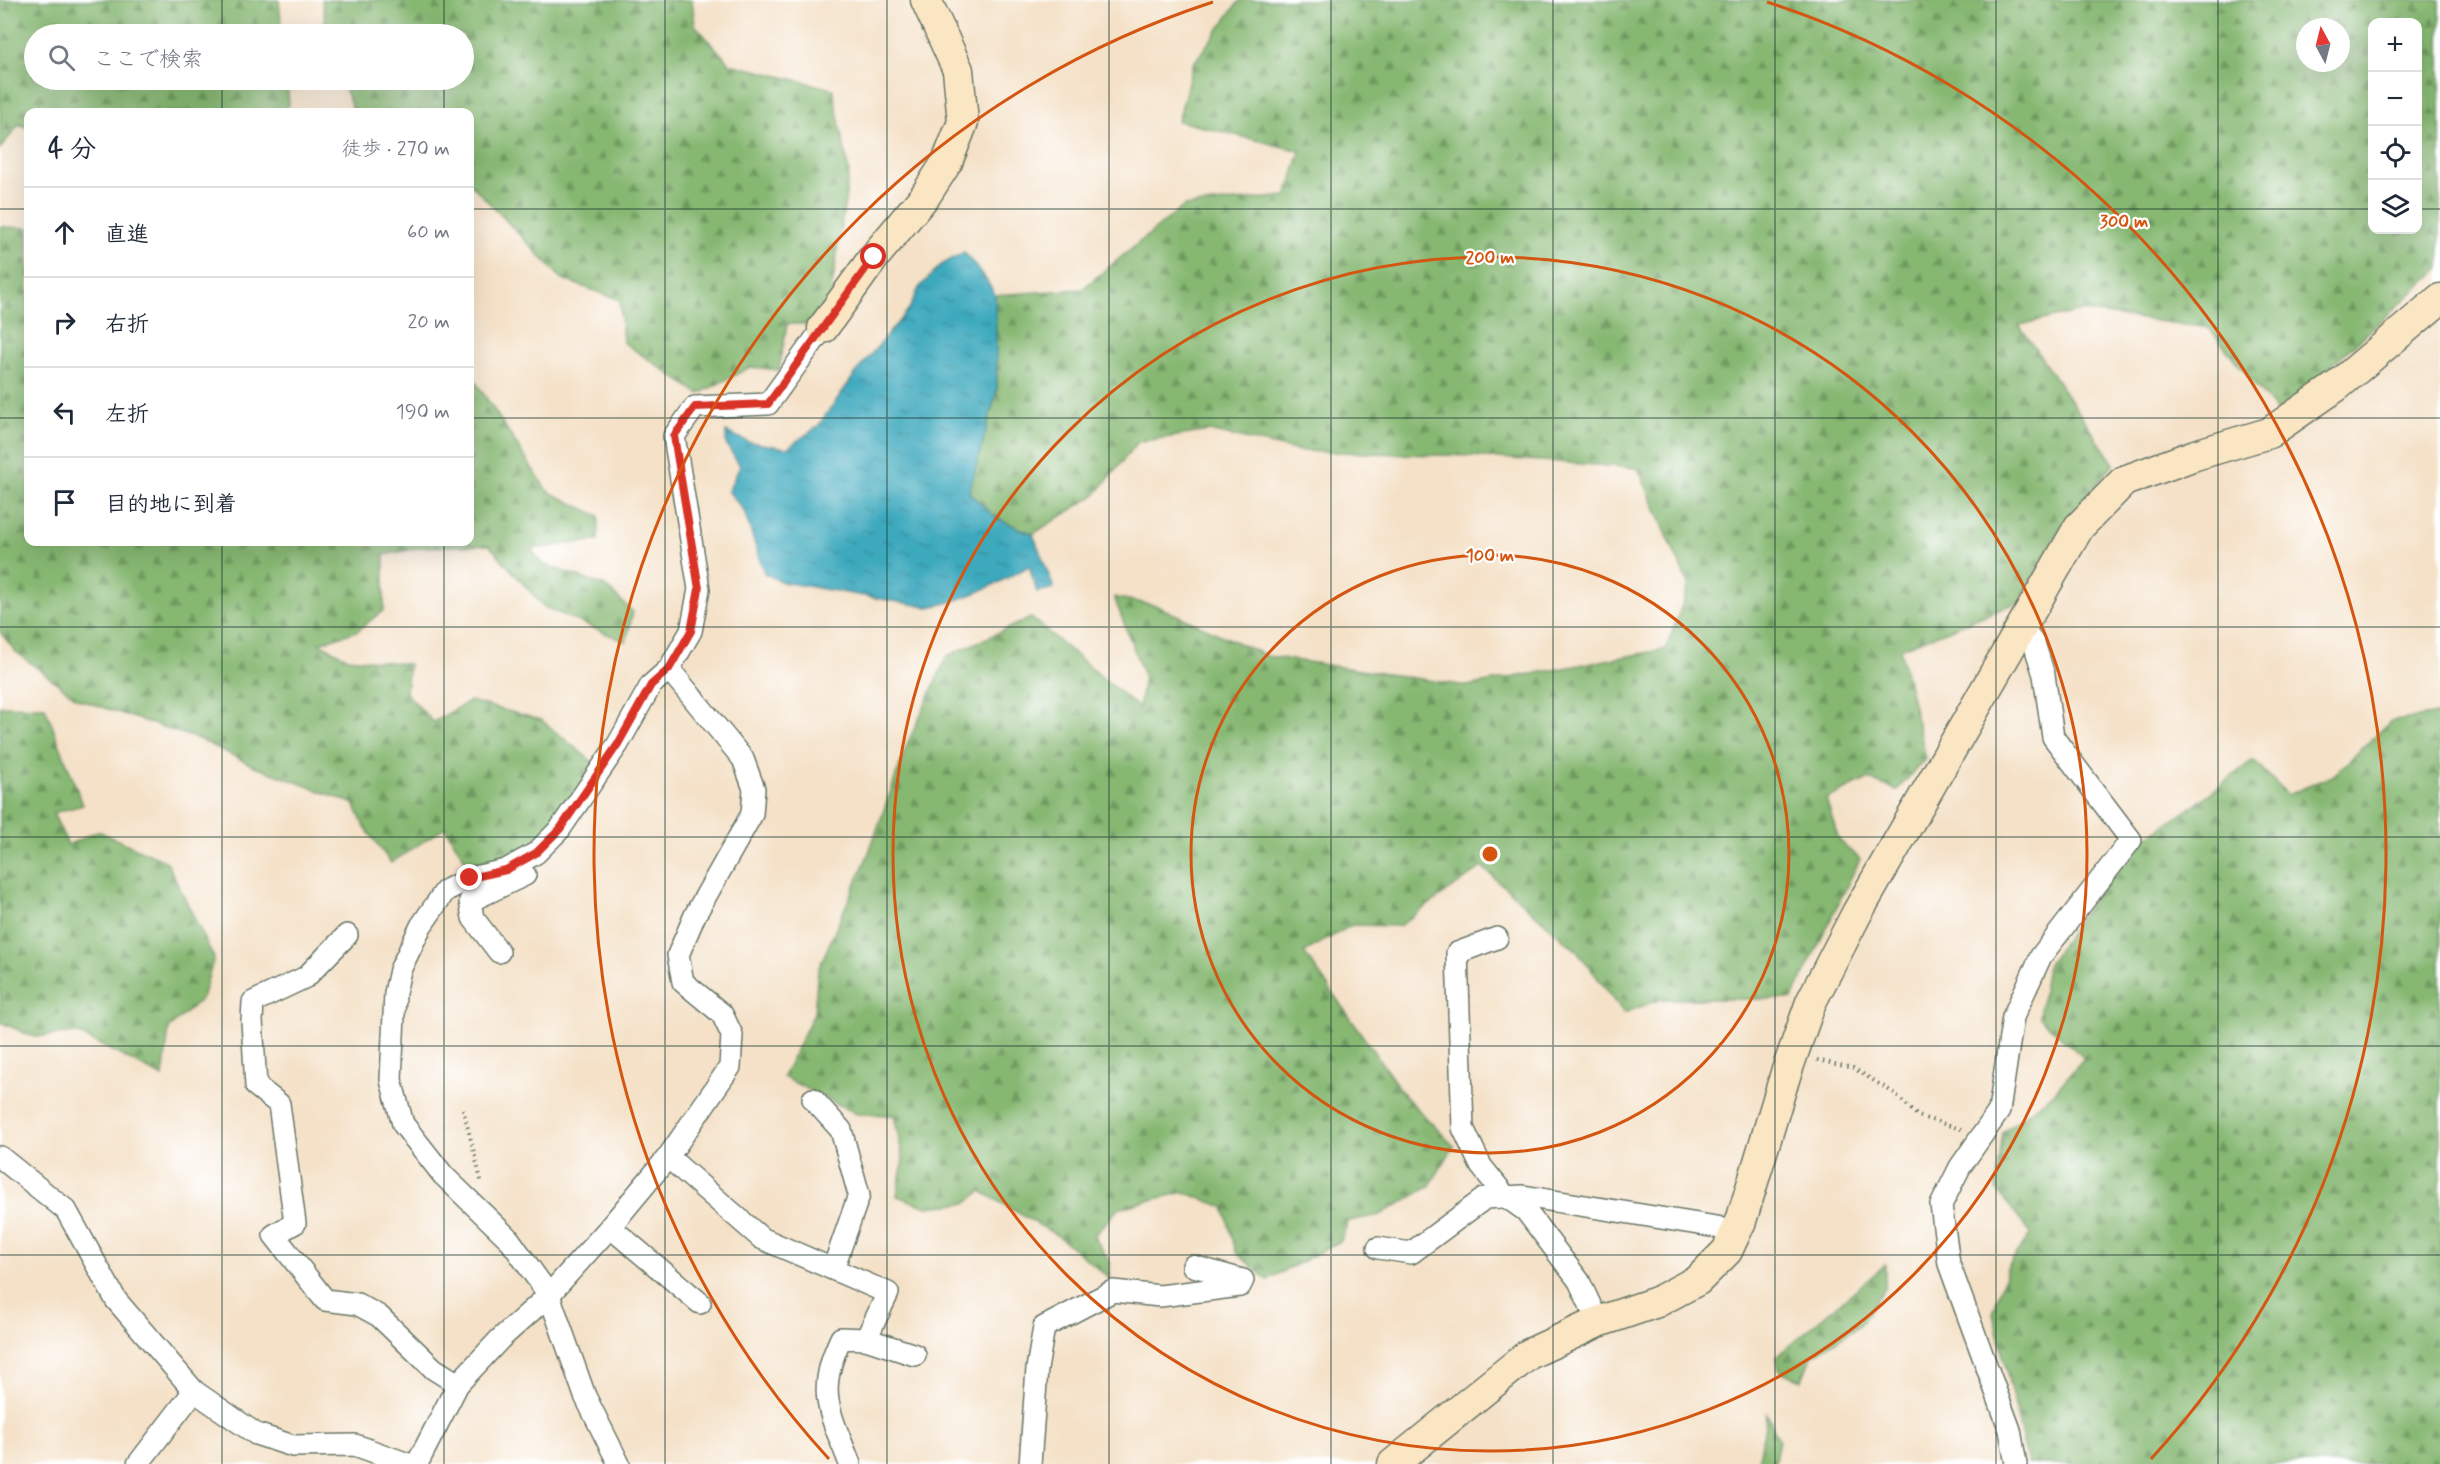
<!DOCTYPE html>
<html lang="ja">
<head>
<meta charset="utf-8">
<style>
  body { margin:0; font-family:Mynerve,"Klee One",sans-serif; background:#f2f2f3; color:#1f2937 }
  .controls { position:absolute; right:18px; top:18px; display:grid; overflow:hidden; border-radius:12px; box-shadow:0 6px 24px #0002 }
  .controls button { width:54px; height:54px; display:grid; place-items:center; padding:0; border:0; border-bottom:2px solid #e0e1e3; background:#fff; color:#1f2937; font:30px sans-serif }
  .compass { position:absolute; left:2296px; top:18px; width:54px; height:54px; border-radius:50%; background:#fff; box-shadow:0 6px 24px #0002; rotate:353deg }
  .stop { position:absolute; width:18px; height:18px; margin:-14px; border:4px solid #d93025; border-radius:50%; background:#fff }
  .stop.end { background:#d93025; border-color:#fff; box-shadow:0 2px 6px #0008 }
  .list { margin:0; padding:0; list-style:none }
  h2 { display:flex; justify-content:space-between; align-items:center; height:78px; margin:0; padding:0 24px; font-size:26px }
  h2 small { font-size:20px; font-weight:400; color:#747a83 }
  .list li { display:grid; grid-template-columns:39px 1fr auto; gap:18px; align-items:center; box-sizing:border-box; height:90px; padding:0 24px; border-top:2px solid #e0e1e3 }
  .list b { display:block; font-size:22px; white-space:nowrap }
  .list em { font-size:20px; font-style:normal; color:#747a83 }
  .icon { flex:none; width:33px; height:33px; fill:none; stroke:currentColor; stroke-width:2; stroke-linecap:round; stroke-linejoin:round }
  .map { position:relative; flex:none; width:2440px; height:1464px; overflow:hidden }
  .search { position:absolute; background:#fff; box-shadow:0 6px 24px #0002; left:24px; top:24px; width:450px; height:66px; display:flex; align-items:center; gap:15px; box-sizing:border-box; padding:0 21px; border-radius:33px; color:#747a83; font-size:22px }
  .panel { position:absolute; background:#fff; box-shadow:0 6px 24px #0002; left:24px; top:108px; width:450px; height:438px; border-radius:12px }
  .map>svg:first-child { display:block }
  .forest { fill:url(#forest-firs); stroke:#527a53; stroke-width:1.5; fill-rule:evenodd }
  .water { fill:url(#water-ripples); stroke:#2e7378; stroke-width:1.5 }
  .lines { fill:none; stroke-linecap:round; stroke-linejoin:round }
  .street-casing { stroke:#6a7667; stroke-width:24 }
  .secondary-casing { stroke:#6a7667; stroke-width:33 }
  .path { stroke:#6a7667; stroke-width:4; stroke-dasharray:1.5 4.5; stroke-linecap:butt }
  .street { stroke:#fff; stroke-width:21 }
  .secondary { stroke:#fbe6c4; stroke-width:30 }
  .route { stroke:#d93025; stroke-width:8 }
  .grid { fill:none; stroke:#1f3d34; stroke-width:1.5; stroke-opacity:0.55 }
  .ring { fill:none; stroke:#d45610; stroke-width:3 }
  .centre { fill:#d45610; stroke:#fff; stroke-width:3 }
  .ring-label { font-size:18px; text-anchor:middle; font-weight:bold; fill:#d45610; stroke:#fff; stroke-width:4.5; stroke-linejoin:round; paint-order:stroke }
</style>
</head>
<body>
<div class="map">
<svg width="2440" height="1464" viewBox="0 0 2440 1464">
  <defs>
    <pattern id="forest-firs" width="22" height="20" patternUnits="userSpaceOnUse" patternTransform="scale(1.5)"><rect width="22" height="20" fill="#86b872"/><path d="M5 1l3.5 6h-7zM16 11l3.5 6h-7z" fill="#6d975e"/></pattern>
    <pattern id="water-ripples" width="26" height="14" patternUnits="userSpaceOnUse" patternTransform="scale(1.5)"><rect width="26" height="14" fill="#3ea9bd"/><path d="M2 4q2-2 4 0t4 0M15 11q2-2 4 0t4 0" fill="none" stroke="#338b9a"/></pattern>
  </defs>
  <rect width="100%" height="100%" fill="#fff"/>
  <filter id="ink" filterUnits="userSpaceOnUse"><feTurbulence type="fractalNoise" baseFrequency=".0167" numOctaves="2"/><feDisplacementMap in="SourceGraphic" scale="12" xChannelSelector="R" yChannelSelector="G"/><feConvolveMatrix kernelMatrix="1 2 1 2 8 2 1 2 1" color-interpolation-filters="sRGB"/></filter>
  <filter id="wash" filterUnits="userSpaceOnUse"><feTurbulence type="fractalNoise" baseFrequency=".008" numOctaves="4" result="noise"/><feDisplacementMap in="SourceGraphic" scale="24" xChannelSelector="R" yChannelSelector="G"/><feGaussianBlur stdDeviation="1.35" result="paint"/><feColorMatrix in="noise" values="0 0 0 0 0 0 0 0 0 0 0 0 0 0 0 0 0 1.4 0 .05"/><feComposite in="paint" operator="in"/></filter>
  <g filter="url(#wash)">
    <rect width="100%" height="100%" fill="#f4e1c7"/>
    <g class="forest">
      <polygon points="0,0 279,0 282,34 34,34 34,80 287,80 289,105 284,112 28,112 28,128 19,124 0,149"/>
      <polygon points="322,0 692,0 695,25 730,64 833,89 849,173 830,301 807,324 787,324 779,370 750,367 699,394 623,342 620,300 562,279 470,183 470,112 357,112 352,107 342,80 464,80 464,34 327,34"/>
      <path d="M1240 0H2440V268L2278 413 2209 328 2082 311 2019 325 2114 464 2063 523 2019 602 1900 649 1926 758 1897 790 1868 779 1826 799 1839 840 1860 859 1792 999H1661L1624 1013 1578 952 1482 867 1399 926 1352 925 1304 952 1404 1095 1454 1146 1429 1187 1380 1215 1348 1221 1341 1241 1267 1280 1236 1252 1224 1207 1184 1192 1119 1208 1094 1236 1110 1263 1109 1278 1058 1236 981 1191 967 1203 927 1207 897 1196 903 1159 894 1115 857 1114 783 1077 814 1013 818 970 868 855 907 745 947 656 1031 618 1139 708 1144 676 1114 597 1157 606 1267 656 1467 686 1666 649 1689 586 1638 468 1472 456 1300 451 1209 431 1138 442 1095 495 1033 534 998 519 969 493 997 390 995 295 1082 289 1184 206 1287 196 1300 151 1178 121 1193 64ZM2372 22H2418V230H2372ZM2305 27H2341V63H2305Z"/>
      <polygon points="0,227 28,228 28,542 470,542 470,373 547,491 599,516 598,540 531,549 542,564 605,586 633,612 626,642 544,607 489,545 424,547 384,555 384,610 357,631 319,643 347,658 409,664 406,693 433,722 470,701 541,720 594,763 539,864 511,877 499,863 469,867 445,827 391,863 364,826 354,804 254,766 201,740 78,699 16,652 0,632"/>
      <polygon points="0,706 45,707 83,805 53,813 68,845 98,831 167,862 214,958 202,998 169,1028 163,1077 77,1033 34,1037 0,1022"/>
      <polygon points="2437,714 2440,717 2440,1464 2028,1464 1993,1313 2007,1268 2031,1233 1996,1189 2003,1132 2053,1094 2084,1058 2039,1017 2047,966 2101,888 2139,843 2196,804 2253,760 2288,795 2334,775 2390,722"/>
      <polygon points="1885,1265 1885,1288 1860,1325 1811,1357 1802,1380 1779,1371 1777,1356"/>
      <polygon points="1767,1414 1779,1440 1774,1464 1758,1464"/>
    </g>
    <path class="water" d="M964 252 987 281 995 295 997 390 969 493 998 519 1033 534 1054 588 1037 592 1029 566C997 584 963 602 928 607L782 582 764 573 744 511 728 491 740 466 726 444V432L749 442 787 448 818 426 858 370 909 309 919 288 941 265Z"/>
  </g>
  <g filter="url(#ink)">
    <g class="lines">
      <g class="street-casing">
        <g id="street">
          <polyline points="347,935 306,977 253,1002 252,1021 256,1086 279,1104 295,1223 274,1235 325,1300 357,1304 379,1316 434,1369 458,1384"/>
          <polyline points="1497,938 1457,953 1463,1128 1481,1166 1506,1197 1526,1211 1579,1281 1598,1322"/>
          <polyline points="499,952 473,918 470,901 525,875"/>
          <polyline points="813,1099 841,1130 859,1195 833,1269"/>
          <polyline points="0,1157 66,1210 116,1300 194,1391 256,1434 293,1446 355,1445 408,1464"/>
          <polyline points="668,1157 761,1238 888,1293 866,1339"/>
          <polyline points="610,1227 700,1303"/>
          <polyline points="1378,1248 1411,1253 1485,1198 1523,1196 1717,1227 1735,1235"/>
          <polyline points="138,1464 194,1391"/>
          <polyline points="417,1464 458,1384 500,1339 549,1295 610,1227 668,1157 730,1067 732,1035 722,1014 683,982 678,955 695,915 752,814 754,789 743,759 669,669"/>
          <polyline points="619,1464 585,1396 549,1295 509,1239 443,1175 403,1124 391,1080 395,993 400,970 421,926 445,891 470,878 506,870 536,853 560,829 618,744 651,685 669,669 691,631 699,589 674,436 695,407 768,404 823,328"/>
          <path d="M850 1464C830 1412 815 1393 841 1338L866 1339 915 1355"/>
          <polyline points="1030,1464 1037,1369 1044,1327 1113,1291 1160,1296 1240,1286 1243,1280 1193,1266"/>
          <polyline points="2016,1464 2010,1430 1949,1264 1941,1205 1960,1167 1999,1111 2013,1017 2041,956 2131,840 2053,737 2044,675 2034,643 2022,630"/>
        </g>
      </g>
      <g class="secondary-casing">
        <g id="secondary">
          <polyline points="823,328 874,257 925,196 947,162 963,122 958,70 926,0"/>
          <polyline points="1393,1464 1529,1354 1598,1322 1657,1302 1698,1280 1727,1251 1741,1221 1785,1076 1811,1002 1857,913 2079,527 2124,481 2195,455 2269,433 2337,386 2440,299"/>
        </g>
      </g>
      <g class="path">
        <polyline points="1817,1060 1853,1068 1894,1093 1918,1116 1964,1130"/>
        <polyline points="463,1109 482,1184"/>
      </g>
      <use href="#street" class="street"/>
      <use href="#secondary" class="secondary"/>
    </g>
  </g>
  <g class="lines" filter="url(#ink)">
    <polyline class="route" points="470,878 506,870 536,853 560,829 618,744 651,685 669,669 691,631 699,589 674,436 695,407 768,404 874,257"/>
  </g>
  <path class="grid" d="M222 0V34M444 0V34M665 0V1464M887 0V1464M1109 0V1464M1331 0V1464M1553 0V1464M1775 0V1464M1996 0V1464M2218 0V1464M222 80V112M444 80V112M0 209H28M470 209H2372M2418 209H2440M0 418H28M470 418H2440M222 542V1464M444 542V1464M0 627H2440M0 837H2440M0 1046H2440M0 1255H2440"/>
  <g class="ring">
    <circle cx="1490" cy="854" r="299"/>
    <circle cx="1490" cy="854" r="597"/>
    <path d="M829 1459A896 896 0 0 1 1213 2M1767 2A896 896 0 0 1 2151 1459"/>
  </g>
  <circle cx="1490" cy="854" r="9" class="centre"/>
  <g class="ring-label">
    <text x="2124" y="227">300 m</text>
    <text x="1490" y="263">200 m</text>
    <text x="1490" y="561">100 m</text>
  </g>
</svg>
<div class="controls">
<button>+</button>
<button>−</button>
<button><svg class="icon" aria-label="locate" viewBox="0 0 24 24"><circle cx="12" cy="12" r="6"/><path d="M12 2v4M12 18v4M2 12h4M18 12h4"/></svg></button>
<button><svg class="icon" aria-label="layers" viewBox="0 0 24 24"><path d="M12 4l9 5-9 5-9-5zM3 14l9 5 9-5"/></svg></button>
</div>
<svg class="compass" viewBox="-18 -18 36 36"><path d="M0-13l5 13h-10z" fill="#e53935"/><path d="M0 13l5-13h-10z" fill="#747a83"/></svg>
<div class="stop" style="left:874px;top:257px"></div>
<div class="stop end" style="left:470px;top:878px"></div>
<div class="search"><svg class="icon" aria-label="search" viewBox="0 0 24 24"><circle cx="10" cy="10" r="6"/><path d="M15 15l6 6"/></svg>ここで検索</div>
<section class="panel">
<h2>4 分<small>徒歩 · 270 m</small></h2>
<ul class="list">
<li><svg class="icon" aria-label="ahead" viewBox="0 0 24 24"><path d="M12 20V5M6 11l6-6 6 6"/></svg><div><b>直進</b></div><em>60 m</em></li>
<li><svg class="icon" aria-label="right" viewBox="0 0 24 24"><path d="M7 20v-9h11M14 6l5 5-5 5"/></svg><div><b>右折</b></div><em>20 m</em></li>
<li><svg class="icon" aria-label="left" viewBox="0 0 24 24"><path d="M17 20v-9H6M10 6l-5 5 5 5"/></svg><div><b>左折</b></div><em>190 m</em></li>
<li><svg class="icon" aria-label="arrive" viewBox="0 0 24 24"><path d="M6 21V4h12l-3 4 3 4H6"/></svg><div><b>目的地に到着</b></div></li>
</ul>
</section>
</div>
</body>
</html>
